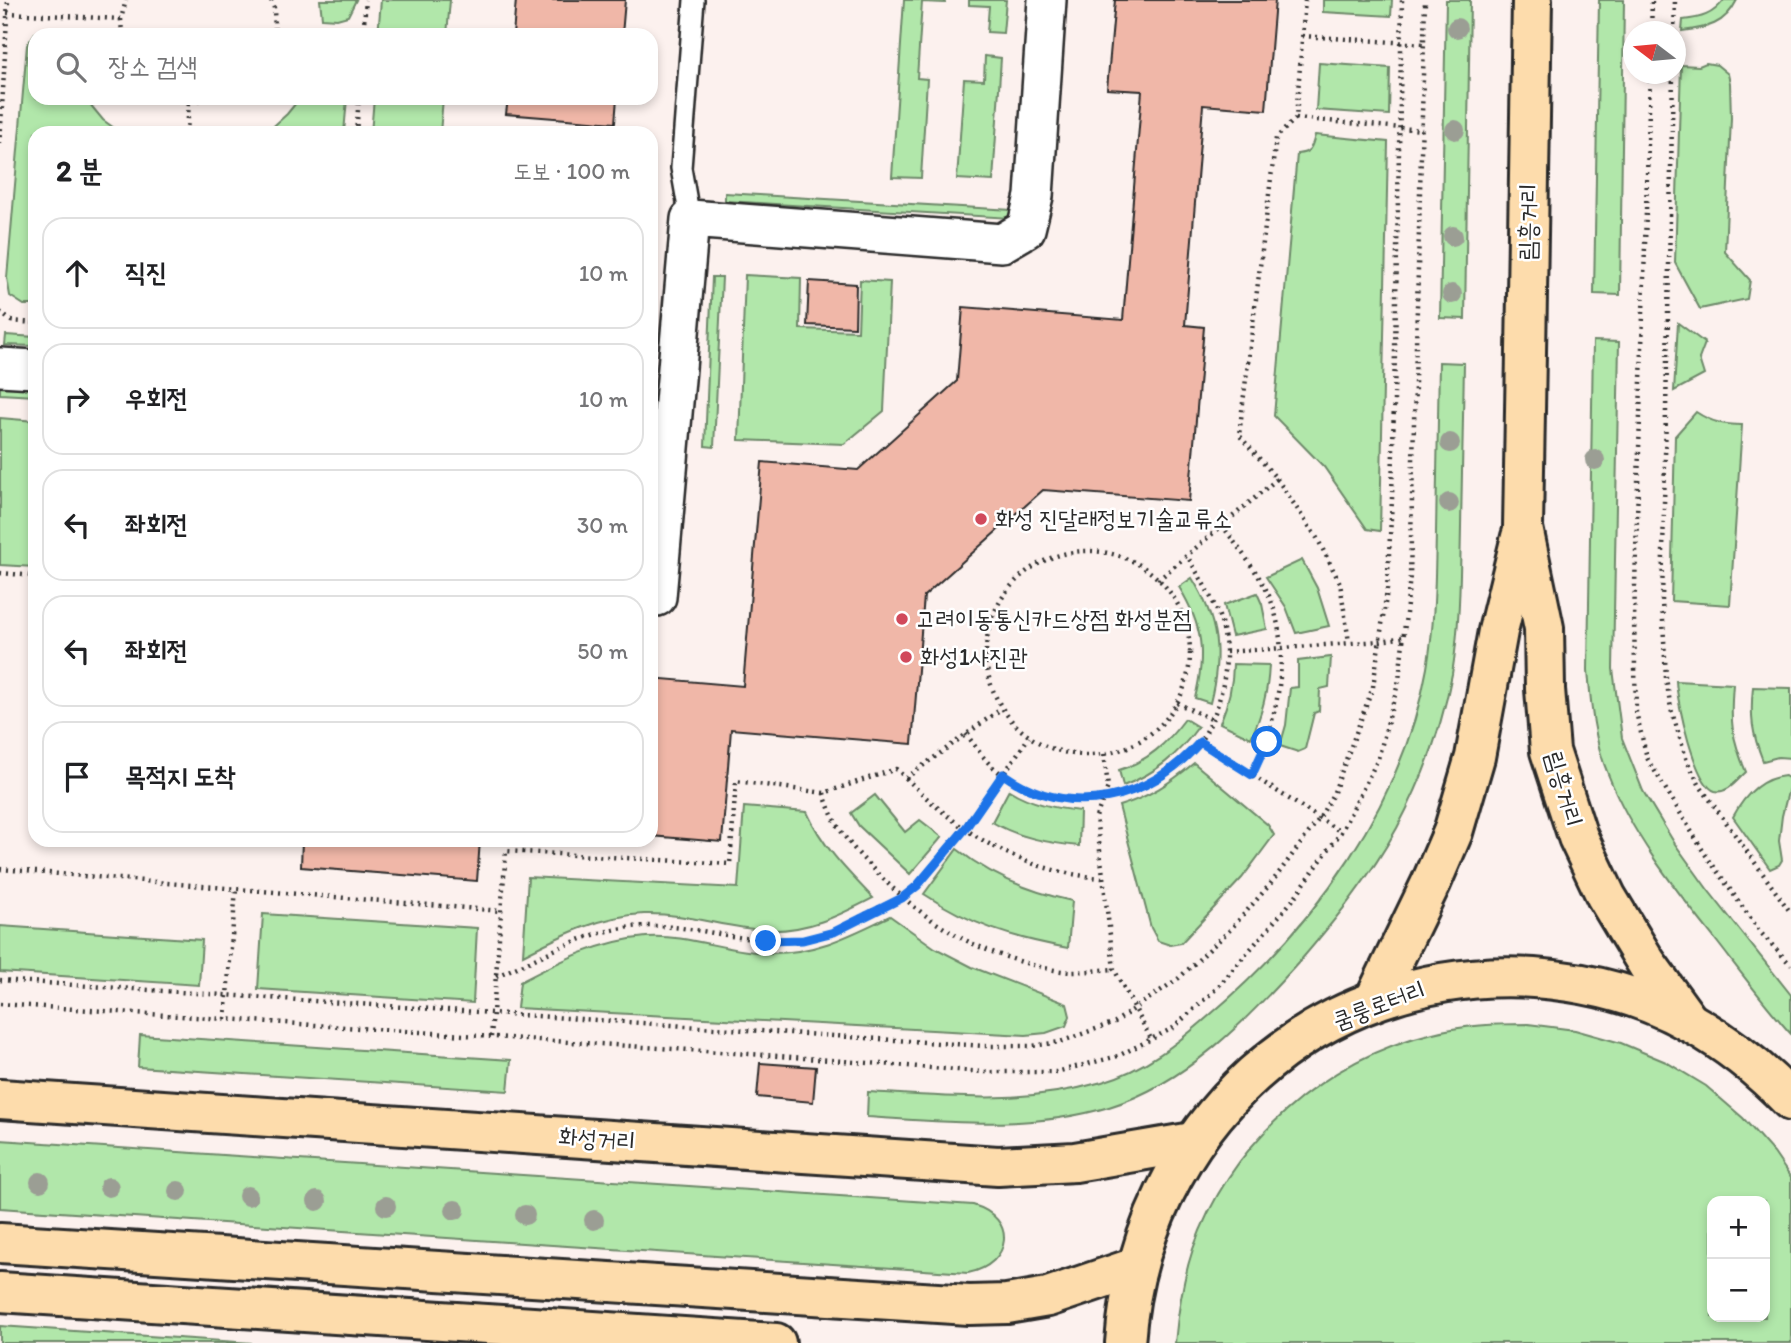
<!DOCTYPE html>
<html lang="ko">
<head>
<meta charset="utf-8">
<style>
  body { margin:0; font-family:Itim,"Poor Story",sans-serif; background:#f6f6f6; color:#202124 }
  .controls { position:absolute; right:21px; bottom:21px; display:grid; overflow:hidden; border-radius:14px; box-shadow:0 4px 10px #0003 }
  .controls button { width:63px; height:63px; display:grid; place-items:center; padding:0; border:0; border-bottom:2px solid #e0e0e0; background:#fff; color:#202124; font:35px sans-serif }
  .compass { position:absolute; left:1623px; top:21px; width:63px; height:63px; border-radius:50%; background:#fff; box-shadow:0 4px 10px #0003; rotate:286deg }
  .stop { position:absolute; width:21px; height:21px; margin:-16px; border:5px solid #1a73e8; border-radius:50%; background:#fff }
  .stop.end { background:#1a73e8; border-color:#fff; box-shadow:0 2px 7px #0008 }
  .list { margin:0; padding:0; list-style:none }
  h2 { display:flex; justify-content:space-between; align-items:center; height:91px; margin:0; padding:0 28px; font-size:30px }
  h2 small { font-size:23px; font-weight:400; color:#757577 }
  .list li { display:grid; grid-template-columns:46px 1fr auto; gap:21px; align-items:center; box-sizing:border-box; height:112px; margin:0 14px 14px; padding:0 14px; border:2px solid #e0e0e0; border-radius:21px }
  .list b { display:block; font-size:26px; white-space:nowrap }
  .list em { font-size:23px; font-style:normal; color:#757577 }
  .icon { flex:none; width:38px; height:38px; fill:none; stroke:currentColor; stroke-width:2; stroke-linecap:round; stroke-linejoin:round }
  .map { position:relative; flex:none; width:1791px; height:1343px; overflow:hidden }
  .search { position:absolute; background:#fff; box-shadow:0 4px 10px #0003; left:28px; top:28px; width:630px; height:77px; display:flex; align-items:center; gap:18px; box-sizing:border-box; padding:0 24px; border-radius:21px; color:#757577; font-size:26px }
  .panel { position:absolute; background:#fff; box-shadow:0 4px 10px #0003; left:28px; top:126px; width:630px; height:721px; border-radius:21px }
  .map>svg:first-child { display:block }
  .green { fill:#b1e7aa; stroke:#6e896a; stroke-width:2; fill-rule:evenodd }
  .building { fill:#f0b7a8; stroke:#2b2b2b; stroke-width:2 }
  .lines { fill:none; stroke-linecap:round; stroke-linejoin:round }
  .service-casing { stroke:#2b2b2b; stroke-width:24 }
  .minor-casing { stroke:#2b2b2b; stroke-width:42 }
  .primary-casing { stroke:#2b2b2b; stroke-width:44 }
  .trunk-casing { stroke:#2b2b2b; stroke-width:44 }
  .path { stroke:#2b2b2b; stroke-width:4.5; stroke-dasharray:2 5; stroke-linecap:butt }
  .service { stroke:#fff; stroke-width:19 }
  .minor { stroke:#fff; stroke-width:37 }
  .primary { stroke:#fddcac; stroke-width:38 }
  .trunk { stroke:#fddcac; stroke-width:38 }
  .tree { fill:#9b9e94 }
  .route { stroke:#1a73e8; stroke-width:9 }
  .poi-dot { fill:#d1495b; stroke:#fff; stroke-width:2.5 }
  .labels { text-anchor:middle; stroke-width:5; stroke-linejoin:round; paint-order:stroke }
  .street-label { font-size:24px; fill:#2b2b2b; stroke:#fff }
  .poi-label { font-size:24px; fill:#2b2b2b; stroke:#fff; text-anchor:start }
</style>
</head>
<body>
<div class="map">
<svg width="1791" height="1343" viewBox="0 0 1791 1343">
  <rect width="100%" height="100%" fill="#fcf1ee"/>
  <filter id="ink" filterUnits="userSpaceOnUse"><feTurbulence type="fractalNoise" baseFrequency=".0143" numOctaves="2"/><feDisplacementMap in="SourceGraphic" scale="14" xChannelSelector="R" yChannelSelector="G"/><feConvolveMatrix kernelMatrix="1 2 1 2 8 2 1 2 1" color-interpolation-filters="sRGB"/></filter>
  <g filter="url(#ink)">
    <g class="green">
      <polygon points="320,0 356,0 348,16 337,19 322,18"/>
      <polygon points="381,0 450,0 447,35 378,35"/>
      <polygon points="904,0 945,0 945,3 922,2 917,78 927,79 921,178 892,177"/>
      <polygon points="969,0 1006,0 1003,33 987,32 989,6 969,5"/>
      <polygon points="1323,0 1392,0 1391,16 1323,12"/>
      <polygon points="1446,0 1470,0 1465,319 1440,318"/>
      <polygon points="1599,0 1624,0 1620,295 1594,294"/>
      <path d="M1724 0H1737C1725 25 1707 28 1682 31L1683 20C1701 18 1713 15 1724 0Z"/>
      <polygon points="42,32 64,35 35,35 35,98 85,98 103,120 121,133 35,133 35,305 24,305 10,296 7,278 27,45 35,33"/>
      <polygon points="985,56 1001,58 993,181 957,179 964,79 984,80"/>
      <polygon points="1319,63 1390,68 1389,115 1316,110"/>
      <polygon points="1706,63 1717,65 1728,74 1730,83 1731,118 1725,252 1750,280 1747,299 1700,309 1675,263 1681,65 1699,66"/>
      <polygon points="300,98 347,98 344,133 266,133 287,114"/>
      <polygon points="374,98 443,98 440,133 371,133"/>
      <path d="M1315 135 1388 142 1380 531 1367 529 1324 467 1274 416 1297 154C1310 153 1312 148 1315 135Z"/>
      <polygon points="725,193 1012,210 1011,218 725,201"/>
      <polygon points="745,275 801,278 800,329 858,331 860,280 890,282 884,411 844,444 739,440"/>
      <polygon points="712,277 722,277 714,447 705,446"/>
      <polygon points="1678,323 1705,343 1699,359 1704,375 1674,391"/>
      <polygon points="6,335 35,337 35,346 5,345"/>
      <path d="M1593 341 1619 342 1613 669 1622 738 1643 791 1675 844 1708 890 1791 995V1034C1765 1005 1742 974 1718 943 1677 891 1632 836 1608 774 1594 741 1591 705 1588 670Z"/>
      <path d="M1439 362 1464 363C1463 417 1462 472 1461 527 1460 577 1460 625 1452 674 1442 727 1422 781 1397 828 1370 877 1336 919 1300 961 1247 1020 1187 1083 1109 1107 1029 1131 948 1122 867 1117L868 1092C950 1097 1022 1105 1102 1082 1144 1070 1178 1043 1211 1014 1315 925 1403 804 1427 668 1435 622 1435 578 1436 532 1437 475 1438 419 1439 362Z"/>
      <polygon points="0,386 35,388 35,396 0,394"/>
      <path d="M1696 412C1711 422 1724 425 1742 425L1730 605 1671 601 1675 436Z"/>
      <polygon points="0,418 35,421 35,567 0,565"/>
      <polygon points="1302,560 1317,588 1329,626 1296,633 1286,607 1266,577"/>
      <path d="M1192 578C1219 621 1222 655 1210 703L1195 698C1206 654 1203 626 1179 587Z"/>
      <polygon points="1257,593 1262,604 1267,629 1232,636 1224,605"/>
      <polygon points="1331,657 1329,687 1320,689 1319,711 1314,713 1305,749 1298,752 1280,746 1286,725 1290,688 1298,687 1298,661"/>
      <path d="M1233 664 1269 665C1268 690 1262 715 1251 738L1220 723C1228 704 1233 685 1233 664Z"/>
      <path d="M1676 681 1733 684C1730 722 1731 736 1746 772 1738 779 1728 794 1715 791 1695 785 1677 701 1676 681Z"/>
      <path d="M1753 687 1791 688V758L1778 757 1763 761C1752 733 1750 717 1753 687Z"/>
      <path d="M1185 719 1198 727C1178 755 1156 773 1123 786L1119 770C1148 761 1167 743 1185 719Z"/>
      <path d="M1194 763 1268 825 1274 835 1242 878 1181 943 1170 945 1158 941 1151 928 1119 806C1149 797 1170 783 1194 763Z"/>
      <path d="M1785 776 1791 780 1782 816 1779 841 1782 860 1779 865 1770 869 1733 817C1744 796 1760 778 1785 776Z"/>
      <path d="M1009 790C1031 804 1055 808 1080 811L1079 846C1049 843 1019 838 992 822Z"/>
      <polygon points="875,795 905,832 920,820 942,837 910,874 859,826 851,813"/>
      <path d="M744 807 807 812C822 846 847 871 873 898 838 916 807 932 766 930 724 928 689 913 644 914 600 916 562 935 523 955L528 877 738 888Z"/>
      <path d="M957 849C992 877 1030 892 1072 901L1068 948C1013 938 971 925 924 894Z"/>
      <polygon points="263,914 477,928 473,1003 258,989"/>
      <path d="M890 916 935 948 972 967 1067 1004 1070 1016 1066 1026 1046 1033 1026 1035 517 1008 520 982C560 961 599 941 646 937 688 934 727 952 768 953 815 954 849 936 890 916Z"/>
      <polygon points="0,926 202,940 199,985 0,972"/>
      <path d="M1528 1024 1575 1030 1621 1043 1666 1062 1706 1086 1743 1118 1774 1153 1791 1178V1343H1175C1178 1311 1183 1279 1193 1249 1230 1143 1324 1059 1433 1033 1464 1025 1496 1024 1528 1024ZM1712 1201H1765V1317H1712Z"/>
      <polygon points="140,1035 511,1060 508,1091 138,1067"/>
      <path d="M0 1140 973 1205C1018 1218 1012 1264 968 1273L0 1208Z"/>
      <polygon points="0,1326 252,1343 0,1343"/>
    </g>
    <g class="building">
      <polygon points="516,0 625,0 622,35 513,35"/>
      <polygon points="1115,0 1275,0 1266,110 1203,105 1185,325 1204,327 1189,501 1043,490 924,596 912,744 731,729 722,842 651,836 651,678 743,686 762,462 858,470 957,381 963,307 1123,320 1142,91 1107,89"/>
      <polygon points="508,98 617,98 615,123 506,114"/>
      <polygon points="809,281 856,284 855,327 807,325"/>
      <polygon points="302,840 480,840 477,881 301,867"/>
      <polygon points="760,1063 816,1067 813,1102 757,1097"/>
    </g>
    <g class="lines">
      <g class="service-casing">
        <polyline id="service" points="690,219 681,168 694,0"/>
      </g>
      <g class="minor-casing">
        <g id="minor">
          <polyline points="0,367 35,369"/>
          <polyline points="651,596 657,597 690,219 1002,243 1026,229 1034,196 1047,0"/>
        </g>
      </g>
      <g class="primary-casing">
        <g id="primary">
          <polyline points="1532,0 1523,528 1544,628 1545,689 1550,751 1578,837 1606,896 1647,964 1689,1022"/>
          <polyline points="1374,1001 1431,883 1453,832 1475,757 1498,631 1521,537"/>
          <polyline points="0,1099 998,1166 1075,1162 1193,1142"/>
        </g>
      </g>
      <g class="trunk-casing">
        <g id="trunk">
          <polyline points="0,1243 969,1305 1007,1304 1048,1297 1136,1267"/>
          <polyline points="0,1292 776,1343"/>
          <path d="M1125 1343C1140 1128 1316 964 1534 978 1588 982 1644 996 1691 1023 1729 1044 1761 1070 1791 1101"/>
        </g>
      </g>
      <g class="path">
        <polyline points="271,0 274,8 275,35"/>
        <polyline points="1305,0 1296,118 1276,138 1239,435 1277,479 1317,538 1340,583 1349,642"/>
        <polyline points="7,13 121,19"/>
        <polyline points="1651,32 1652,0"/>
        <polyline points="1674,32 1675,0"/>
        <polyline points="276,33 300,35"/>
        <polyline points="122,35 121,19 126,0"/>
        <polyline points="363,35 366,0"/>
        <polyline points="1302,36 1424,44"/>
        <polyline points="1650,74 1634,620 1636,712 1647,758 1705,854 1761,933 1791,965"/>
        <polyline points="1673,74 1662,601 1666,678 1671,709 1687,761 1700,786 1791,913"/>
        <polyline points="177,98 189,101 221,98"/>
        <polyline points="1296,118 1422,130"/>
        <polyline points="187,133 189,101"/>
        <polyline points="356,133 359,98"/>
        <polyline points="0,144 8,0"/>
        <polyline points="0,312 11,321 35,323"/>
        <path d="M1222 525C1236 545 1253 566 1265 587 1295 646 1278 719 1252 775"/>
        <circle cx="1088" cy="653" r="102"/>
        <polyline points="0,573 35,576"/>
        <polyline points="1158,580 1277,479"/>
        <polyline points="1226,652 1381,641 1404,637"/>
        <polyline points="1177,703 1211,719"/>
        <path d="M966 734C975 745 983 759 993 767 1053 820 1150 806 1198 744 1216 721 1226 683 1226 654 1226 617 1205 586 1187 556"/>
        <polyline points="1200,742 1341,832"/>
        <polyline points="1104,754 1108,787 1096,817 1114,969 1151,1039"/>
        <path d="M906 778C963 836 1021 871 1102 878"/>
        <path d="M824 793C834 829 854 850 880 876 923 918 961 944 1019 961 1035 966 1054 971 1071 972 1085 972 1099 970 1114 969"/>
        <polyline points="0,869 501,911"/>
        <path d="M496 976C548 955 588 928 646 926 708 924 774 957 835 931 846 927 857 919 867 914 879 907 895 903 905 895 919 884 930 870 941 857 973 819 1001 778 1029 737"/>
        <polyline points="0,980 984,1046 1032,1046 1060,1042 1115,1022 1179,978 1231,929 1272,882 1319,819 1334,792 1373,687 1387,590 1392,500 1402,0"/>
        <polyline points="0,1004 779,1056 983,1072 1056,1072 1118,1056 1173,1028 1216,989 1292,901 1341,832 1378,759 1399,680 1410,576 1425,0"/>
        <polyline points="225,1019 236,889"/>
        <polyline points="491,1037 506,851 730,864 736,781 824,793 896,769 906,778 1001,709"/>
      </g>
      <use href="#service" class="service"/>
      <use href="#minor" class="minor"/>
      <use href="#primary" class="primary"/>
      <use href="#trunk" class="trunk"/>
    </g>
    <g class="tree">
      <circle cx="1457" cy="28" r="10"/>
      <circle cx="1455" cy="130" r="10"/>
      <circle cx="1453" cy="236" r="10"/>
      <circle cx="1452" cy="294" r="10"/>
      <circle cx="1450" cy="443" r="10"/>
      <circle cx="1595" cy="460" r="10"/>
      <circle cx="1449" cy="503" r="10"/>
      <circle cx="40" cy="1182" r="10"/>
      <circle cx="109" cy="1187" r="10"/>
      <circle cx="178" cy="1191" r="10"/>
      <circle cx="248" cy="1196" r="10"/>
      <circle cx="317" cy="1201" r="10"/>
      <circle cx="386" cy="1206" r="10"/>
      <circle cx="455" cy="1210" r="10"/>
      <circle cx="525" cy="1215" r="10"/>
      <circle cx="594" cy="1220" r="10"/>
    </g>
  </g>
  <g class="lines" filter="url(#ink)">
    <path class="route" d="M766 941 803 940 834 932 902 898 917 886 965 829 1003 774C1070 821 1150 800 1200 742L1252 775 1267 742"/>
  </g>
  <g class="poi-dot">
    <circle cx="981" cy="519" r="7"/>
    <circle cx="902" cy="619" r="7"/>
    <circle cx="906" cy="657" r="7"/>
  </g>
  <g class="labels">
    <g class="street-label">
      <text transform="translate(1528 222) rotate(-89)" y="8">림흥거리</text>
      <text transform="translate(1564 789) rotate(74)" y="8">림흥거리</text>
      <text transform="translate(1379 1005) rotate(-20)" y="8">쿰룽로터리</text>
      <text transform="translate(597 1139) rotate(4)" y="8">화성거리</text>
    </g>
    <g class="poi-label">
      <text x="995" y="527">화성 진달래정보기술교류소</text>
      <text x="916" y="627">고려이동통신카드상점 화성분점</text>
      <text x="920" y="665">화성1사진관</text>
    </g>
  </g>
</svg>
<div class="controls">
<button>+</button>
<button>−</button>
</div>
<svg class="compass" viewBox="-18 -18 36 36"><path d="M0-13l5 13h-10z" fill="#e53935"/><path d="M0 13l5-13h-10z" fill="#757577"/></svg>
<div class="stop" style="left:1267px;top:742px"></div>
<div class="stop end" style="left:766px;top:941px"></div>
<div class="search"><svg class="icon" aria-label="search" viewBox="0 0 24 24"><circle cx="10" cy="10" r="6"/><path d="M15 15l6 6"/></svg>장소 검색</div>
<section class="panel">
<h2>2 분<small>도보 · 100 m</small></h2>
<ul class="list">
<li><svg class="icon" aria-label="ahead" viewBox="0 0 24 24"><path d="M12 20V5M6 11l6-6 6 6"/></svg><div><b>직진</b></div><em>10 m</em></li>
<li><svg class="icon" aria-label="right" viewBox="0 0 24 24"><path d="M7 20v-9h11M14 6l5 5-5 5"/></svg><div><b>우회전</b></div><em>10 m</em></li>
<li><svg class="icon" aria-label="left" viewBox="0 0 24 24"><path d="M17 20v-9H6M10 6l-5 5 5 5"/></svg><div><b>좌회전</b></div><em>30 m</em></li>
<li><svg class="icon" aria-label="left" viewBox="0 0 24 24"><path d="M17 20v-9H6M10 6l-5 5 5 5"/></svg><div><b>좌회전</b></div><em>50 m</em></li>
<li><svg class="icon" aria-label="arrive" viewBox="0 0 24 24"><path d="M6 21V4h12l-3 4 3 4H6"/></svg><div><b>목적지 도착</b></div></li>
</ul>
</section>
</div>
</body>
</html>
